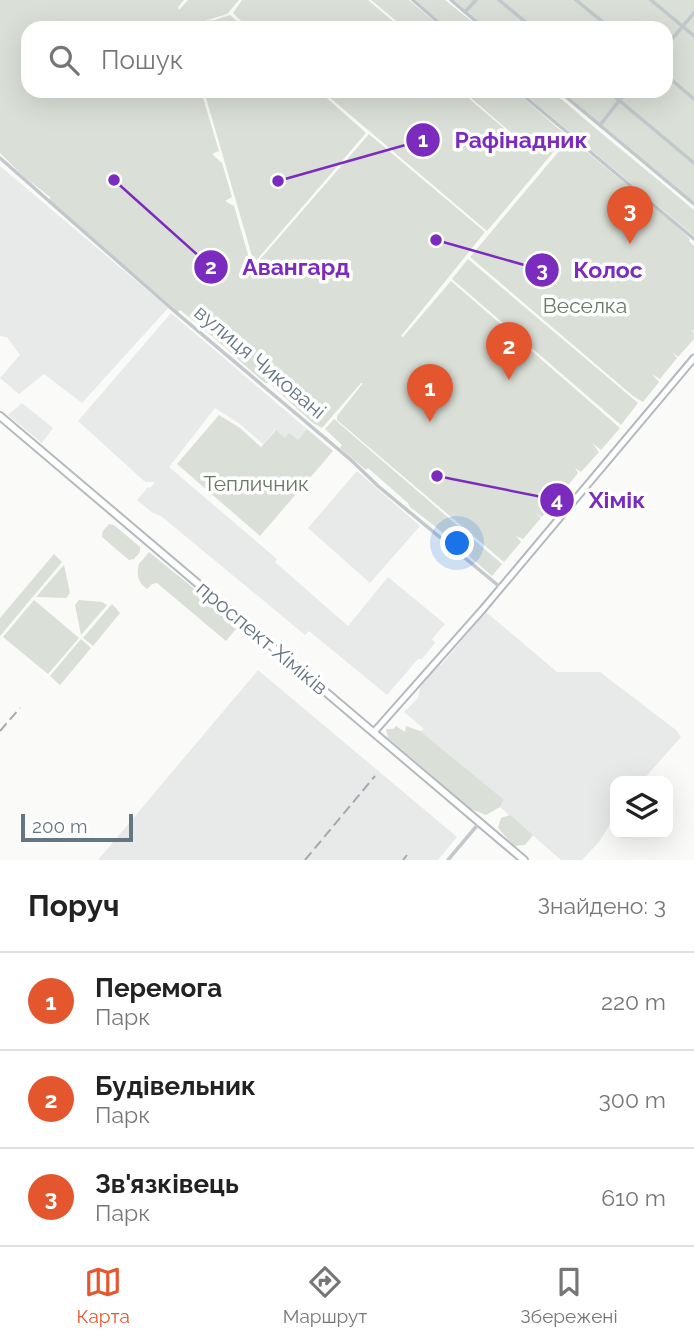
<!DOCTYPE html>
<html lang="uk">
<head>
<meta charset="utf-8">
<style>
  body { margin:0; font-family:Raleway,sans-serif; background:#f2f2f2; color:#222 }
  .controls { position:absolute; right:21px; bottom:21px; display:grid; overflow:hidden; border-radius:14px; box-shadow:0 7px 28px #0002 }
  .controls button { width:63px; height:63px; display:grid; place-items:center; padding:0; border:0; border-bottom:2px solid #e0e0e0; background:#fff; color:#222; font:35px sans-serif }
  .scale { position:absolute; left:21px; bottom:18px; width:112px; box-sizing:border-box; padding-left:7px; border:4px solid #657683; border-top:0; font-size:19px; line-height:24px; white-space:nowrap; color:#657683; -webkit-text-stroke:5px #fff; paint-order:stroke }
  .you { position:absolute; left:458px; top:544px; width:24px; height:24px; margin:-18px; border:5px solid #fff; border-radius:50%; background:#1a73e8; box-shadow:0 0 0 10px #1a73e833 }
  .badge { display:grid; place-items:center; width:46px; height:46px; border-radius:50%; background:#e4572e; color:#fff; font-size:23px; font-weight:700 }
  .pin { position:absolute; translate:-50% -58px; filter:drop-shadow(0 2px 4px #0008) }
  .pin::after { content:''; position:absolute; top:37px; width:24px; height:21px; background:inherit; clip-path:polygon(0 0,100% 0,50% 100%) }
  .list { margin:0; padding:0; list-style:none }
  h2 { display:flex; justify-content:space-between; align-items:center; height:91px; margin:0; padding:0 28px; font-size:30px }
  h2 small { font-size:23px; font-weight:400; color:#767676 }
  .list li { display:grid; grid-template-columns:46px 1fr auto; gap:21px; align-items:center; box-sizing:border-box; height:98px; padding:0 28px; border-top:2px solid #e0e0e0 }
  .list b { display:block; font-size:26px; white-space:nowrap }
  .list p { margin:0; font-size:23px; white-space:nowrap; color:#767676 }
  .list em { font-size:23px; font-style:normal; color:#767676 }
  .icon { flex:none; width:38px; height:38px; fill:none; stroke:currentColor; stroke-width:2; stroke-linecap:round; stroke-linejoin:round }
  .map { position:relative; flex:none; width:694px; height:860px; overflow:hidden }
  .search { position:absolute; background:#fff; box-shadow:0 7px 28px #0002; left:21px; right:21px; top:21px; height:77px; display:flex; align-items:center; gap:18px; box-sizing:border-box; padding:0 24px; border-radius:21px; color:#767676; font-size:26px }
  .sheet { height:385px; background:#fff }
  nav { display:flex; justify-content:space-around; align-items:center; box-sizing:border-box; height:98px; border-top:2px solid #e0e0e0; background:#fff; font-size:19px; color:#767676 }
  nav a { display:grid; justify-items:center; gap:4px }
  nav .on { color:#e4572e }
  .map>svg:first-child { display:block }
  .built { fill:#e8e9e9 }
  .green { fill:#dadfd7 }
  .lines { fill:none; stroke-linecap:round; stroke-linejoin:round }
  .secondary-casing { stroke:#b3babf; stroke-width:9 }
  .primary-casing { stroke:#b5babe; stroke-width:10 }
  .minor { stroke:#c3c8cc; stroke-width:3.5 }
  .secondary { stroke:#fff; stroke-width:5 }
  .primary { stroke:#fff; stroke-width:6 }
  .rail { stroke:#a2aab0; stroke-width:2; stroke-dasharray:10 5; stroke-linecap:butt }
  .labels { text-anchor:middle; stroke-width:7; stroke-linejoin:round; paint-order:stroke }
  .park-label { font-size:21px; fill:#687a64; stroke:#fff }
  .street-label { font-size:21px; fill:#657683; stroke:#fff }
  .leader { fill:none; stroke:#7b2cbf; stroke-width:2.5 }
  .callout-dot { fill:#7b2cbf; stroke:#fff; stroke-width:2.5 }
  .mark-label { font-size:21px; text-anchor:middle; font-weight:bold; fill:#fff }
  .callout-label { font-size:23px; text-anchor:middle; font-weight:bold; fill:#7b2cbf; stroke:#fff; stroke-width:7; stroke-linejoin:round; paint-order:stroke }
</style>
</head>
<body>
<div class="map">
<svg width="694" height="860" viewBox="0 0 694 860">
  <rect width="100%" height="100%" fill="#fafaf8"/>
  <g class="built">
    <polygon points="0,166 168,308 82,403 44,374 19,394 0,378 20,355 7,337 0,336"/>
    <polygon points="171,313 307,429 298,440 285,438 275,430 263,444 240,424 215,408 169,467 277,559 275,562 348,626 388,577 445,624 432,639 435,643 422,659 418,659 387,695 309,631 305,635 161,516 153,513 137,500 148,487 150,488 155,482 145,482 78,421"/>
    <polygon points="22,403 53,428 42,443 8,415"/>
    <polygon points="357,471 420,526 370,583 308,528"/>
    <polygon points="486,612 557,672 600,672 676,730 681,737 642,781 615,781 615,816 599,842 582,860 561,860 500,807 504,801 420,731 424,729 404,712 418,698 421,684 437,665 441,665"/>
    <polygon points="258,670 457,837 438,860 98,860"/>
  </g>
  <g class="green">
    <path d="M0 0H184L178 7 179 10 188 0H239L227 14 204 21 215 20 230 15 245 28H28V91H201L219 151 212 154 222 163 232 197 225 201 234 206 251 265 242 278 243 279 369 134 485 232 401 336 403 337 451 281 620 428 601 450 592 443 599 452 581 472 575 468 578 473 561 494 555 490 560 495 542 517 535 513 541 518 523 539 516 536 521 542 504 562 337 420V416L363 383H361L322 428 313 423 269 383H265C236 358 209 332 180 310L178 312 50 200V197L23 176 0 153Z"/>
    <polygon points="242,0 368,0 401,28 248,28 233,13"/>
    <polygon points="371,0 409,0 442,28 405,28"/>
    <polygon points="416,0 445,0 480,28 448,28"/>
    <polygon points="454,0 694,0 694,202 561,91 666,91 666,28 487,28"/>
    <polygon points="204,91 319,91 366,133 254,263"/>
    <polygon points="322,91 460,91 514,137 515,136 463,91 515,91 566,135 566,137 487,231"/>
    <path d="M521 91H552C601 134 646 169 694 210V236Z"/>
    <polygon points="570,138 674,224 690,239 689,241 694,246 694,331 691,330 694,333 694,339 678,357 672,352 677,358 660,379 652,374 659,382 643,402 633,396 470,257"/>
    <polygon points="468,259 638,403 621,425 452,279"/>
    <polygon points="219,415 240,428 261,447 276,430 285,438 289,433 298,440 307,429 333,451 260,536 177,464"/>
    <polygon points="334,419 502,564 492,576 437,528 410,507 408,503 368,468 366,470 340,448 342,445 325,429"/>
    <polygon points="109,524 114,525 140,547 140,552 134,559 129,560 102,537 103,531"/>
    <path d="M149 552 239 625 226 641 157 583 152 584 147 589C138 583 136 574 139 564Z"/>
    <polygon points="54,554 62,562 0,636 0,618"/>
    <polygon points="64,565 70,593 66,598 36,597"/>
    <polygon points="34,600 79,638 48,674 3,637"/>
    <polygon points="79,600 102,602 107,605 81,635 75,605"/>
    <polygon points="112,604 120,613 93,646 83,638"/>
    <polygon points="81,639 91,648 60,685 50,676"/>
    <polygon points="396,726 405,732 406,726 420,731 504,800 500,807 486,815 471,809 388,738 386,729 393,729"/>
    <polygon points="510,815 533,835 525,845 514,846 498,828 501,818"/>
  </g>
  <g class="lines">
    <g class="secondary-casing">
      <polyline id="secondary" points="374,732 483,609 694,358"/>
    </g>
    <g class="primary-casing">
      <polyline id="primary" points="0,416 524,860"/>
    </g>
    <g class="minor">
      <polyline points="413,0 445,28"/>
      <polyline points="451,0 484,28"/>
      <polyline points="499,0 533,28"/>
      <polyline points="576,0 610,28"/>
      <polyline points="651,0 694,36"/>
      <polyline points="465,12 476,0"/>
      <polyline points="666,46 694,13"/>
      <polyline points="666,75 694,99"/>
      <polyline points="518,91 694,239"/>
      <polyline points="559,91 694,204"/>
      <polyline points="608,91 694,163"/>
      <polyline points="600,125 627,91"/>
      <polyline points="0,158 172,309 351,460 378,486 500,587"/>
      <polyline points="448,860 480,822"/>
    </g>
    <use href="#secondary" class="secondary"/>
    <use href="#primary" class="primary"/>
    <g class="rail">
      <polyline points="0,731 20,708"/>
      <polyline points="305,860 375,776"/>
      <polyline points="403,860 407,855"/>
    </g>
  </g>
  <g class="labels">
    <g class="park-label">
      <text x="585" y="313">Веселка</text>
      <text x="256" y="491">Тепличник</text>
    </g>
    <g class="street-label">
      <text transform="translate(260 362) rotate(40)" y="7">вулиця Чиковані</text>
      <text transform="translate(262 638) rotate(40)" y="7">проспект Хіміків</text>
    </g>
  </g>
  <path class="leader" d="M278 181L423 140M114 180L211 267M436 240L542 270M437 476L557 500"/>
  <g class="callout-dot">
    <circle cx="278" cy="181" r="7"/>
    <circle cx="114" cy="180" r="7"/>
    <circle cx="436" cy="240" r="7"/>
    <circle cx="437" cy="476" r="7"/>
    <circle cx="423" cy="140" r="18"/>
    <circle cx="211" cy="267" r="18"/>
    <circle cx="542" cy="270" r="18"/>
    <circle cx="557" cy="500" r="18"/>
  </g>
  <g class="mark-label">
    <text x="423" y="147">1</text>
    <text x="211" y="274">2</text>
    <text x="542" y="277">3</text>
    <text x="557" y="507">4</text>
  </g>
  <g class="callout-label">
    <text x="521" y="148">Рафінадник</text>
    <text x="296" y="275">Авангард</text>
    <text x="608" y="278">Колос</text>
    <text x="617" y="508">Хімік</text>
  </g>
</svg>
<div class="controls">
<button><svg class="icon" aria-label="layers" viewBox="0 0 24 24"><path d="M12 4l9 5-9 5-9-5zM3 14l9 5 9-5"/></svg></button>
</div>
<div class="scale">200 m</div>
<div class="you"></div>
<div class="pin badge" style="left:430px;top:422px">1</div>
<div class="pin badge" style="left:509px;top:380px">2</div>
<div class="pin badge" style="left:630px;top:244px">3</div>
<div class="search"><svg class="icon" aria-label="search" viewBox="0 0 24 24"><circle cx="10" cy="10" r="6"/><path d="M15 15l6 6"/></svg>Пошук</div>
</div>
<section class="sheet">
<h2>Поруч<small>Знайдено: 3</small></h2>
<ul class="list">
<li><span class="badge">1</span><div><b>Перемога</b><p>Парк</p></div><em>220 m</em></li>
<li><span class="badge">2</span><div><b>Будівельник</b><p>Парк</p></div><em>300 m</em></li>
<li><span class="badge">3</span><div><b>Зв'язківець</b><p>Парк</p></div><em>610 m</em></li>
</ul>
</section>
<nav>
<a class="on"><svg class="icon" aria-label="map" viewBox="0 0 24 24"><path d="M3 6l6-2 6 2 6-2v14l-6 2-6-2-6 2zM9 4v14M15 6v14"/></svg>Карта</a>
<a><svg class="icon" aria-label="directions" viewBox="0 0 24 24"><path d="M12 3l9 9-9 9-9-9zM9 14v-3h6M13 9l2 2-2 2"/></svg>Маршрут</a>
<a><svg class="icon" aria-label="saved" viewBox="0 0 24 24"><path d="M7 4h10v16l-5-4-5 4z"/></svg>Збережені</a>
</nav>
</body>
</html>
